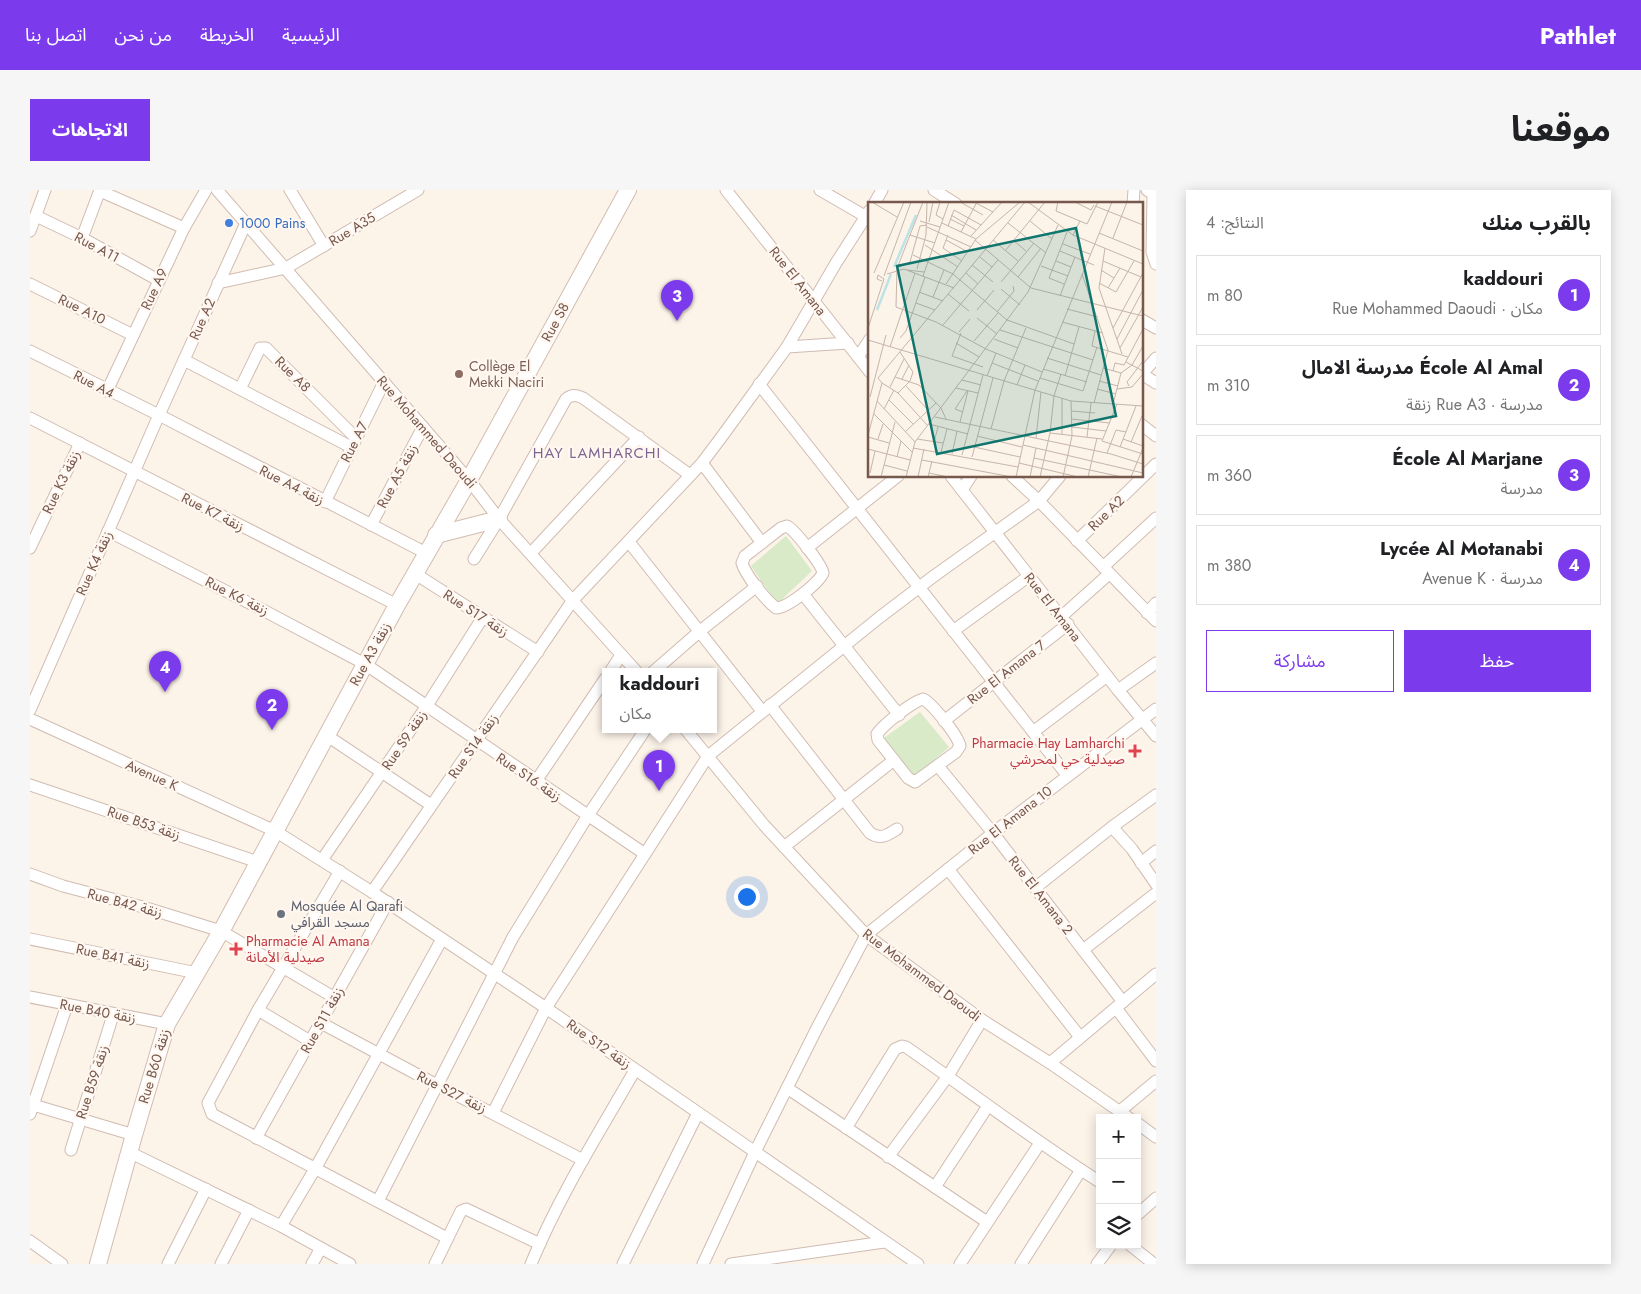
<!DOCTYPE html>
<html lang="ar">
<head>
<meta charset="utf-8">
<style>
  body { margin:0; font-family:Jost,"Noto Sans Arabic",sans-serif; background:#f6f6f6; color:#202124; direction:rtl }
  .controls { position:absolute; right:15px; bottom:15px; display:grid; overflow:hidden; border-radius:0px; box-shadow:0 2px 12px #0003 }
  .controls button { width:45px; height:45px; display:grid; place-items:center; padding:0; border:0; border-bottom:1px solid #e0e0e0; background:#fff; color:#202124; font:25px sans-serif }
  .you { position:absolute; left:716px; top:706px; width:18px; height:18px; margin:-12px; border:4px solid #fff; border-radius:50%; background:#1a73e8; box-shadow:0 0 0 8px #1a73e833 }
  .badge { display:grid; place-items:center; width:32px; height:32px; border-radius:50%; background:#7c3aed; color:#fff; font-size:16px; font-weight:700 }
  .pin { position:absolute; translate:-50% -41px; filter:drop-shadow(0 1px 2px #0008) }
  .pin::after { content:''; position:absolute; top:26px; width:18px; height:15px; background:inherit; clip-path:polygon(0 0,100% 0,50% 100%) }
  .popup { position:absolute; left:572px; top:478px; width:115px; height:65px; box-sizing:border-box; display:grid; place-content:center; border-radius:0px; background:#fff; filter:drop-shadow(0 1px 4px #0005); font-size:16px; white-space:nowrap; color:#757577 }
  .popup b { font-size:19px; color:#202124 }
  .popup::after { content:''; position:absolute; left:50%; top:100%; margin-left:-10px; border:10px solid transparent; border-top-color:#fff }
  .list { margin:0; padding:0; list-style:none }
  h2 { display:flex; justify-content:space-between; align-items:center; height:65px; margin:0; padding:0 20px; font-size:21px }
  h2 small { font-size:16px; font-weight:400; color:#757577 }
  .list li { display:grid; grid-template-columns:32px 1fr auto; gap:15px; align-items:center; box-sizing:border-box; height:80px; margin:0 10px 10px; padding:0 10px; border:1px solid #e0e0e0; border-radius:0px }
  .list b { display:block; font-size:19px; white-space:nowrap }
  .list p { margin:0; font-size:16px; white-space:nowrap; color:#757577 }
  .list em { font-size:16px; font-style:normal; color:#757577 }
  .actions { display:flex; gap:10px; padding:15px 20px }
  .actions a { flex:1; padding:11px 0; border:1px solid #7c3aed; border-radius:0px; text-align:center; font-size:18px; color:#7c3aed }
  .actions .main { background:#7c3aed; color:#fff }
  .icon { flex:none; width:28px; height:28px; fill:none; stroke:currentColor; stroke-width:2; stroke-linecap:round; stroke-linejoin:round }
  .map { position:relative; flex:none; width:1126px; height:1074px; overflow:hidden; direction:ltr; border-radius:0px }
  header { display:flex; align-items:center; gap:30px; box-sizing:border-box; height:70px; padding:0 25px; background:#7c3aed; color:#fff }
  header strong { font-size:24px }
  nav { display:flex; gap:28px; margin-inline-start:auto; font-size:18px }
  .intro { display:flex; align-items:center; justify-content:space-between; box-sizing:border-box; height:120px; padding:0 30px }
  h1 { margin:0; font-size:35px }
  .button { padding:12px 22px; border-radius:0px; background:#7c3aed; color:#fff; font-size:18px; font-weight:700 }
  main { display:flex; gap:30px; padding:0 30px }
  aside { flex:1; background:#fff; border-radius:0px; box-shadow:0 2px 12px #0003 }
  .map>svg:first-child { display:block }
  .green { fill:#d8eac7 }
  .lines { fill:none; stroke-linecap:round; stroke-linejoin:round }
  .street-casing { stroke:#d0bcb1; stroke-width:13 }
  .secondary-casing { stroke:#d3bcaf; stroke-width:18 }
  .street { stroke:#fff; stroke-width:11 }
  .secondary { stroke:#fff; stroke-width:16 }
  .shop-dot { fill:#3f7fe0; stroke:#fff7f0; stroke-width:2 }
  .education-dot { fill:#8d6e63; stroke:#fff7f0; stroke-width:2 }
  .health-dot { fill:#e0444e; stroke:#fff7f0; stroke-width:2 }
  .worship-dot { fill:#6b7280; stroke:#fff7f0; stroke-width:2 }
  .labels { text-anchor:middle; stroke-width:4.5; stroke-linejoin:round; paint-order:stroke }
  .shop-label { font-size:14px; fill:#366cbe; stroke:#fff7f0; text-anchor:start }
  .street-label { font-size:14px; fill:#76584d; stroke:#fff7f0 }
  .education-label { font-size:14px; fill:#785e54; stroke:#fff7f0; text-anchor:start }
  .health-label { font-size:14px; fill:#be3a42; stroke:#fff7f0; text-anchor:end }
  .worship-label { font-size:14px; fill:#5b616d; stroke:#fff7f0; text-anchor:start }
  .neighbourhood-label { font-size:15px; letter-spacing:1px; fill:#7f6592; stroke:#fff7f0 }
  .inset-river { fill:none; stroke:#bde3e6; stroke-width:2.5 }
  .inset-road { fill:none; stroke:#c6b5ab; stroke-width:1 }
  .view { fill:#0f766e; fill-opacity:0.15; stroke:#0f766e; stroke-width:2.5 }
  .inset-edge { fill:none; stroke:#76584d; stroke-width:2.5 }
</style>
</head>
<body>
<header>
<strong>Pathlet</strong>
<nav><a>الرئيسية</a><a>الخريطة</a><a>من نحن</a><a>اتصل بنا</a></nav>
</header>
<div class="intro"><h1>موقعنا</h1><a class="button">الاتجاهات</a></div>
<main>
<aside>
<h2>بالقرب منك<small>النتائج: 4</small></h2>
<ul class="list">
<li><span class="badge">1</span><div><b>kaddouri</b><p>مكان · Rue Mohammed Daoudi</p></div><em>80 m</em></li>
<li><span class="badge">2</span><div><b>École Al Amal مدرسة الامال</b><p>مدرسة · Rue A3 زنقة</p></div><em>310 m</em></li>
<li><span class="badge">3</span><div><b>École Al Marjane</b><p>مدرسة</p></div><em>360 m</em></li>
<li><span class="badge">4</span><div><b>Lycée Al Motanabi</b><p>مدرسة · Avenue K</p></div><em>380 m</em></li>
</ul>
<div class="actions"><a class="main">حفظ</a><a>مشاركة</a></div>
</aside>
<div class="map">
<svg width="1126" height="1074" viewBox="0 0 1126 1074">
  <rect width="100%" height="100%" fill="#fcf3e9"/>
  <g class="green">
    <polygon points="756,346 782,381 747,414 721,376"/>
    <polygon points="890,522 919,557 885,587 854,548"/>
  </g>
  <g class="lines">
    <g class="street-casing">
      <g id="street">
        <polyline points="187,0 439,290 469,329 607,482"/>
        <polyline points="260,0 294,56"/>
        <polyline points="696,0 840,182"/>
        <polyline points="790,0 840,29"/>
        <polyline points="904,0 926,14"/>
        <polyline points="1117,0 1123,4 1122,62 1126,74"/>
        <polyline points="70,1 154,38"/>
        <polyline points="844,14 852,0"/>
        <polyline points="1103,14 1104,0"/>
        <polyline points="6,26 52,48 128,90"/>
        <polyline points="0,41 15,0"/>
        <polyline points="52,48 70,0"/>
        <polyline points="188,93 256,78 388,0"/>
        <polyline points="0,94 103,145"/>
        <polyline points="1112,130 1126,138"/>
        <polyline points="757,157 818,153"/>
        <polyline points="0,161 129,225 396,363"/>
        <polyline points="828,167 840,149"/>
        <polyline points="154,170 321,257"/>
        <polyline points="1112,184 1126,168"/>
        <polyline points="1112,184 1126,193"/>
        <polyline points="729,194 1037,585"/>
        <polyline points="210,199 230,158 236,158 326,248"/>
        <polyline points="77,201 154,38 176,0"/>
        <polyline points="0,228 367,415"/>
        <polyline points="1112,235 1126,246"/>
        <polyline points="672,273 732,353"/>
        <polyline points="921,286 1088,500 1126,546"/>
        <polyline points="982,286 1009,311 1126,431"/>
        <polyline points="932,300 941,286"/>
        <polyline points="295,312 354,192"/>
        <polyline points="341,335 393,237"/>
        <path d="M757 336C765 340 792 375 793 383 788 394 757 418 746 418 735 409 716 386 712 373L715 366 751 338Z"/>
        <polyline points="78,341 231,419 335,474 615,664"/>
        <polyline points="1047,351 1126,274"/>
        <polyline points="599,352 732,521"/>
        <polyline points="0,358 50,253"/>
        <polyline points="777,358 868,286"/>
        <polyline points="501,363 609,247"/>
        <path d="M444 369 469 329 536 209C542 204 546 205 553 208L660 285"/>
        <polyline points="1073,377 1126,328"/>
        <polyline points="384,383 508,462"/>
        <polyline points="773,404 869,525"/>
        <polyline points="1117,423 1126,413"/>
        <polyline points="1032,426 1079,384"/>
        <polyline points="923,441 999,386"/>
        <polyline points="580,482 591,465"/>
        <polyline points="623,482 670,441 727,396"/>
        <polyline points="1088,500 1126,473"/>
        <path d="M893 509C903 514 928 546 930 556L926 562 885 592 878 588 848 550 847 544C854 534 882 512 893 509Z"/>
        <path d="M740 515 840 643C851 650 858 645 867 639"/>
        <polyline points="0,520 129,225 216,33"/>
        <polyline points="0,529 245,641 342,702 516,818 888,1074"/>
        <polyline points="914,531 1038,434"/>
        <polyline points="656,540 734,635 836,745 952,830 1020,873 1099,928"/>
        <polyline points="1003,542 1077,486"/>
        <polyline points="296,545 401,615"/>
        <polyline points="908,576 963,643 1093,812"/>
        <polyline points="506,591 575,489"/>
        <polyline points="0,595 228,672"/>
        <polyline points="1082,637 1102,659 1126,694"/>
        <polyline points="754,657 864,570"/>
        <polyline points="292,670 396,517 453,427"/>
        <polyline points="1111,673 1126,661"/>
        <polyline points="918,679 1050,847"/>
        <polyline points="310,681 228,820 178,913 182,924 417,1048"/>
        <polyline points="0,684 33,696 113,717 191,741 305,808"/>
        <polyline points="1005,698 1082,637 1126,605"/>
        <polyline points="342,702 543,410 672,273 693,245 757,157 806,73 840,20"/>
        <polyline points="0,749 167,783"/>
        <polyline points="1053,760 1126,703"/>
        <polyline points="0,807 137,834"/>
        <polyline points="1086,818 1126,871"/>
        <polyline points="228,820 280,851"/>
        <polyline points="291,833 407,895 553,970"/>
        <polyline points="1020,873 1126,784"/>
        <polyline points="757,898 957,1032"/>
        <polyline points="0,914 104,945"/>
        <polyline points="1090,921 1126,891"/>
        <polyline points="463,923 516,818 678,566 850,427 904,386 1009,311 1030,286"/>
        <polyline points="0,924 37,815"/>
        <polyline points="1107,933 1126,947"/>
        <path d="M816 938 865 859 872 856 876 857C941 902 1003 950 1070 992"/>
        <polyline points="226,948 358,712"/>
        <polyline points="41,960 83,825"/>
        <polyline points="99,962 251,1036 320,1074"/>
        <polyline points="858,967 918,886 952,830"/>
        <polyline points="905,997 958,916"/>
        <polyline points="348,1011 483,747 557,627 615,540"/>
        <polyline points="1107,1025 1126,1008"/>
        <polyline points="251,1036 285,979 412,749"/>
        <polyline points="0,1051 32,1074"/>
        <polyline points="1100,1055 1124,1074"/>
        <polyline points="138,1074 176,999"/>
        <polyline points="191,1074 219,1020"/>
        <polyline points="282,1074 291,1058"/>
        <polyline points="405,1074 431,1021 436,1019 510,1054"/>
        <path d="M501 1074C529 1006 569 943 605 880"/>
        <polyline points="593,1074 668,923"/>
        <polyline points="673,1074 725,962 787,838 836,745 963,643 1126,519"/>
        <polyline points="701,1074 854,1052"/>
        <polyline points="930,1074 1010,953"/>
        <polyline points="991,1074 1051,980"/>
        <polyline points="1067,1074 1081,1055"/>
      </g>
    </g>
    <g class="secondary-casing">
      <g id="secondary">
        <polyline points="406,345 469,329"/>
        <polyline points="68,1074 104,945 137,834 193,738 367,415 439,290 598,0"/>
      </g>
    </g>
    <use href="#street" class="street"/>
    <use href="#secondary" class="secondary"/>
  </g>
  <circle class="shop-dot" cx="199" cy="33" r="5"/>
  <circle class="education-dot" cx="429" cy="184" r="5"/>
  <g class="health-dot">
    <path d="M1102.5 553.5h5v5h5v5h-5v5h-5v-5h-5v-5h5z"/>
    <path d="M203.5 751.5h5v5h5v5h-5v5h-5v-5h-5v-5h5z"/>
  </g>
  <circle class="worship-dot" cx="251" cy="724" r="5"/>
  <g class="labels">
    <g class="shop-label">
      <text x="209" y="38">1000 Pains</text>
    </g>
    <g class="street-label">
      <text transform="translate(322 39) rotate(-31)" y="5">Rue A35</text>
      <text transform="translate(67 57) rotate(28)" y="5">Rue A11</text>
      <text transform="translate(768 91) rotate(52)" y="5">Rue El Amana</text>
      <text transform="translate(124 99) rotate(-65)" y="5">Rue A9</text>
      <text transform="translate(52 119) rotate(26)" y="5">Rue A10</text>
      <text transform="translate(172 129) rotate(-66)" y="5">Rue A2</text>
      <text transform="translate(525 132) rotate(-61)" y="5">Rue S8</text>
      <text transform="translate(263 184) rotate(45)" y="5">Rue A8</text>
      <text transform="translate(64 194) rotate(27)" y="5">Rue A4</text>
      <text transform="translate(397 242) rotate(49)" y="5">Rue Mohammed Daoudi</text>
      <text transform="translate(324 252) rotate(-63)" y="5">Rue A7</text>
      <text transform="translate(367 286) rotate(-62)" y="5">Rue A5 زنقة</text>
      <text transform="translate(31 292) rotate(-64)" y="5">Rue K3 زنقة</text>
      <text transform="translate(262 295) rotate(27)" y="5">Rue A4 زنقة</text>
      <text transform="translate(183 322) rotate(27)" y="5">Rue K7 زنقة</text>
      <text transform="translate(1076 323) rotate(-44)" y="5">Rue A2</text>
      <text transform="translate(64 373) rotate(-66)" y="5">Rue K4 زنقة</text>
      <text transform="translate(207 406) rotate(27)" y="5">Rue K6 زنقة</text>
      <text transform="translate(1023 417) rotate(52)" y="5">Rue El Amana</text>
      <text transform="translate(446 423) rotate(33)" y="5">Rue S17 زنقة</text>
      <text transform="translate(340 464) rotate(-61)" y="5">Rue A3 زنقة</text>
      <text transform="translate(976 482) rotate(-38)" y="5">Rue El Amana 7</text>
      <text transform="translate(374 550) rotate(-56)" y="5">Rue S9 زنقة</text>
      <text transform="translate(443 556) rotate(-55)" y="5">Rue S14 زنقة</text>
      <text transform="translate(122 585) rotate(24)" y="5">Avenue K</text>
      <text transform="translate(499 587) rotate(34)" y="5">Rue S16 زنقة</text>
      <text transform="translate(980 630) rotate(-38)" y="5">Rue El Amana 10</text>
      <text transform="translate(114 633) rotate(19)" y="5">Rue B53 زنقة</text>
      <text transform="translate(1011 705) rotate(52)" y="5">Rue El Amana 2</text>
      <text transform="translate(95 713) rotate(15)" y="5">Rue B42 زنقة</text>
      <text transform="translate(83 766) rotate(12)" y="5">Rue B41 زنقة</text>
      <text transform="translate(892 785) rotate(37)" y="5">Rue Mohammed Daoudi</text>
      <text transform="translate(68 821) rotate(11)" y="5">Rue B40 زنقة</text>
      <text transform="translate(292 830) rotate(-61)" y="5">Rue S11 زنقة</text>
      <text transform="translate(569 854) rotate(35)" y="5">Rue S12 زنقة</text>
      <text transform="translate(124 876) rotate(-73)" y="5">Rue B60 زنقة</text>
      <text transform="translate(62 892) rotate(-72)" y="5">Rue B59 زنقة</text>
      <text transform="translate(422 902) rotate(27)" y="5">Rue S27 زنقة</text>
    </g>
    <g class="education-label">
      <text x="439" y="181">Collège El<tspan x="439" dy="16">Mekki Naciri</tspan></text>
    </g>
    <g class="health-label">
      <text x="1095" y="558">Pharmacie Hay Lamharchi<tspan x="1095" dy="16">صيدلية حي لمحرشي</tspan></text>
      <text x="216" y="756" text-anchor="start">Pharmacie Al Amana<tspan x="216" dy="16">صيدلية الأمانة</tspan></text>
    </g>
    <g class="worship-label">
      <text x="261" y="721">Mosquée Al Qarafi<tspan x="261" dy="16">مسجد القرافي</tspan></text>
    </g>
    <g class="neighbourhood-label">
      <text x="567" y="268">HAY LAMHARCHI</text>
    </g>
  </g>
  <g transform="translate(838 12)">
    <rect width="275" height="275" fill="#fcf3e9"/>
    <path class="inset-river" d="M26 65 48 13M9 108 23 72"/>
    <path class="inset-road" d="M4 0 29 15M72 0 68 13 75 17M106 0 125 10M160 0 205 33 275 62M190 0 188 9 219 22 230 0M207 0 223 8 226 3M94 1 115 13M227 4 275 23M83 13 108 28M82 17 96 24M52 19 72 25M162 19 184 37M61 20 65 0M74 21 108 37M140 21 178 51M59 23 52 24 42 60 29 66 28 105 68 120 118 147 174 170M80 24 86 8 113 23M59 25 103 45M93 30 109 0M231 31 275 49M42 33 55 0M80 33 75 46 94 59M205 33 212 19M103 34 134 0M245 36 259 0M78 38 100 50M107 38 163 86 275 114M125 38 150 59M145 38 158 49M195 42 222 52M57 43 90 65M237 46 231 86 254 152M137 49 177 0M192 49 226 63M45 53 85 72 139 118 206 142M112 55 124 65M188 59 203 65M235 59 273 75M104 63 125 80M30 64 42 33 67 41M173 64 200 74M49 67 58 33 59 0M39 68 56 70M233 68 246 76M6 71 36 0M98 71 110 82M19 72 36 67 86 86M214 72 240 148 226 201M16 74 43 0M55 74 81 0M150 75 173 46M133 80 166 41M231 81 248 90 266 59M78 82 108 37 152 0M196 82 181 76 199 30M240 86 252 66M133 87 152 103M51 90 75 99M80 92 101 109M192 94 207 55M65 95 76 68M48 101 67 108M199 107 230 115M109 108 126 88M129 110 146 89 145 84M109 116 129 132M194 120 235 131M75 123 130 58M0 126 16 77 10 73 9 77 14 79M245 126 275 71M132 128 225 158M227 129 224 144 260 155M91 130 102 117M93 131 84 154 115 165M32 136 38 129 57 75M126 137 150 146M249 137 275 88M0 138 203 199 275 204M106 139 130 111M88 141 111 155M22 145 47 71M252 146 275 105M179 156 233 173M258 160 275 169M124 161 170 179M235 166 253 171M175 167 219 180M245 169 247 161 256 163 275 127M253 171 264 163 275 144M119 174 128 151M197 174 211 125M27 175 51 183 73 206 78 217M172 176 215 189 229 145M34 177 41 163M94 178 113 183M231 179 250 184M14 181 30 191 60 224M149 183 157 163M38 184 60 208M261 184 259 180 275 159M22 185 36 157M88 186 110 191M229 187 248 192M249 187 264 185 275 172M30 191 42 179 45 170 32 150M2 195 18 133M194 196V232M21 198 45 222M9 199 47 240M245 202 253 171M249 202 234 239 275 252M16 207 26 188M203 209 227 211M95 210 87 207 99 189M6 212 44 250M67 215 243 252 275 262M203 217 242 221M92 220 100 189M61 222 100 232M204 225 238 229M123 227 136 179 158 126M37 230 68 201M182 231 234 237M0 233 14 181 10 176 157 0M109 234 154 245M0 235 21 241M219 235 223 201M168 236 173 190M10 237 15 222M49 237 75 241M255 237 275 244M66 240 70 225M263 240 274 214M155 243 275 271M106 245 152 255M252 245 268 204M45 246 150 265M0 247 42 258M73 250 79 227M239 251 248 228 258 230M84 252 89 229M94 253 115 173M29 255 33 239M104 255 125 176M166 256 254 275M54 258 144 275M151 261 210 275M16 263 39 269M2 271 7 249M61 271 80 275M13 275 27 220M38 275 47 240 160 90 190 23M50 275 56 247M60 275 64 259M148 275 167 188 244 0M162 275 168 246M172 275 182 231 186 194 193 172M195 275 204 234 203 199M220 275 229 236M263 275 275 246"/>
    <path class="view" d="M208 26 248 214 69 252 29 64Z"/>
    <rect width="275" height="275" class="inset-edge"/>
  </g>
</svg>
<div class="controls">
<button>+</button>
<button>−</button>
<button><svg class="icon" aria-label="layers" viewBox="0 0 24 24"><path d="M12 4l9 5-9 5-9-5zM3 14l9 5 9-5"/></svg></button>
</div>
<div class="you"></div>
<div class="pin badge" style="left:629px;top:601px">1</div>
<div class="popup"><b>kaddouri</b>مكان</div>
<div class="pin badge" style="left:242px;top:540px">2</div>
<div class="pin badge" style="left:647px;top:131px">3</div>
<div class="pin badge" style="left:135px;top:502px">4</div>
</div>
</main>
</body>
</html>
